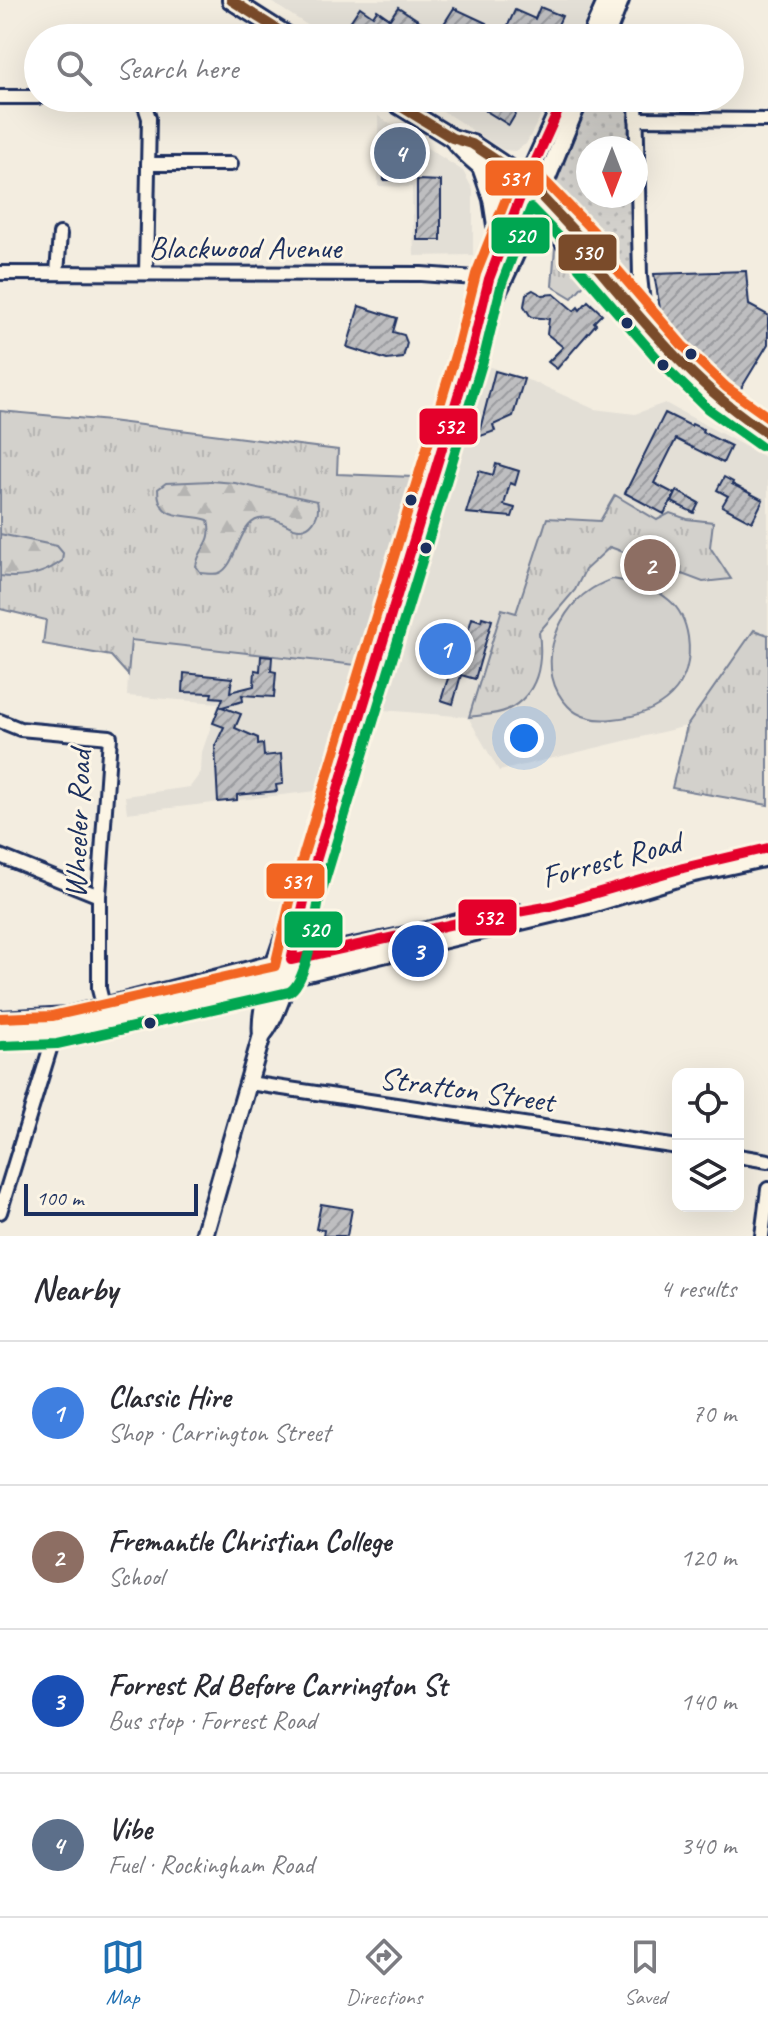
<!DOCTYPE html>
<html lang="en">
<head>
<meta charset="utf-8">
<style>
  body { margin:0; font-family:Caveat,sans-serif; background:#f2f2f3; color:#2b2b33 }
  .controls { position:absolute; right:24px; bottom:24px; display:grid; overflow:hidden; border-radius:16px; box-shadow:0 8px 32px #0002 }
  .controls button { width:72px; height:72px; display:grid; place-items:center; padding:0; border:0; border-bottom:2px solid #e1e1e2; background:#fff; color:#2b2b33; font:40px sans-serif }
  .compass { position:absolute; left:576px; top:136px; width:72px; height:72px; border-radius:50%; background:#fff; box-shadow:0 8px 32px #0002; rotate:180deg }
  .scale { position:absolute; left:24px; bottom:20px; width:174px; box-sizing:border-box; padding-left:8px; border:4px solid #1b2f5e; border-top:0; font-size:22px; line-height:28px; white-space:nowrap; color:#1b2f5e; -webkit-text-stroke:6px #fcf5e5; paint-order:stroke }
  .you { position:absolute; left:524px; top:738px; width:28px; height:28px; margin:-20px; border:6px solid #fff; border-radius:50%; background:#1a73e8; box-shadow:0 0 0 12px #1a73e833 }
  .badge { display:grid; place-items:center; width:52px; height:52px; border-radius:50%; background:#1f6fb2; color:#fff; font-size:26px; font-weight:700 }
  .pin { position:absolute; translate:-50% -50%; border:4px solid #fff; box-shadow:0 2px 8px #0006 }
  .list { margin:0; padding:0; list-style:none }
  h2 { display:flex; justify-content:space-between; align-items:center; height:104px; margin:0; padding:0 32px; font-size:34px }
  h2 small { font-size:26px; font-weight:400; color:#7c7c81 }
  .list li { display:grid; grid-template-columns:52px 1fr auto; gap:24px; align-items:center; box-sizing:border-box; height:144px; padding:0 32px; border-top:2px solid #e1e1e2 }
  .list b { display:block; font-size:30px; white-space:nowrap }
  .list p { margin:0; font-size:26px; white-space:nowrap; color:#7c7c81 }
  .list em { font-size:26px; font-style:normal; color:#7c7c81 }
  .icon { flex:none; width:44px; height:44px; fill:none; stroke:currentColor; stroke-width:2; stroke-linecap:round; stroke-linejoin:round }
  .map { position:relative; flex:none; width:768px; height:1236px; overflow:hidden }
  .search { position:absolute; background:#fff; box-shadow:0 8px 32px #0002; left:24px; right:24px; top:24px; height:88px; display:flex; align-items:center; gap:20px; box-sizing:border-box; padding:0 28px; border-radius:44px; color:#7c7c81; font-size:30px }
  .sheet { height:680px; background:#fff }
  nav { display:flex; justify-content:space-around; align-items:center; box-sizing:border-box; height:112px; border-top:2px solid #e1e1e2; background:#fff; font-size:22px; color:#7c7c81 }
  nav a { display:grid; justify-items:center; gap:4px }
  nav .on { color:#1f6fb2 }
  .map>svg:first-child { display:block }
  .built { fill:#e3dfd6 }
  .grass { fill:url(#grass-tufts); stroke:#778095; stroke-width:2 }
  .forest { fill:url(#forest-firs); stroke:#778095; stroke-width:2 }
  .park { fill:url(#park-dots); stroke:#778095; stroke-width:2 }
  .garden { fill:#d3d1cc; stroke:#778095; stroke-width:2 }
  .building { fill:url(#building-hatch); stroke:#1b2f5e; stroke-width:2 }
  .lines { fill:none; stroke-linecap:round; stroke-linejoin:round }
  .minor-casing { stroke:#1b2f5e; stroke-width:18 }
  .major-casing { stroke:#1b2f5e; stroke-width:22 }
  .minor { stroke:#fcf5e5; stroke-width:12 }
  .major { stroke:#fcf5e5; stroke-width:16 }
  .bus-1-casing { stroke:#fcf5e5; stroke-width:16 }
  .bus-2-casing { stroke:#fcf5e5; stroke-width:16 }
  .bus-3-casing { stroke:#fcf5e5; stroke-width:16 }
  .bus-4-casing { stroke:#fcf5e5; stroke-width:16 }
  .bus-1 { stroke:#e4002b; stroke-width:10 }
  .bus-2 { stroke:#00a651; stroke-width:10 }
  .bus-3 { stroke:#f26522; stroke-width:10 }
  .bus-4 { stroke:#7a4b2a; stroke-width:10 }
  .bus-dot { fill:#1b2f5e; stroke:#fcf5e5; stroke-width:3 }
  .labels { text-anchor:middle; stroke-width:6; stroke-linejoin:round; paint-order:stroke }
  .street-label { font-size:32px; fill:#1b2f5e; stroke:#fcf5e5 }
  .line-badge { stroke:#fcf5e5; stroke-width:3 }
  .badge-label { font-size:22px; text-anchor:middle; font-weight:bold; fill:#fff }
</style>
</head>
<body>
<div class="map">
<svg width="768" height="1236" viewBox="0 0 768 1236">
  <defs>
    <pattern id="grass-tufts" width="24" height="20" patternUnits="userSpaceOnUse" patternTransform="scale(2)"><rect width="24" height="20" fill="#d3d1cc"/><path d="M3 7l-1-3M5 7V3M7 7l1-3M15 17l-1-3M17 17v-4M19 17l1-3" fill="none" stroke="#b5b4b2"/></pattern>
    <pattern id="forest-firs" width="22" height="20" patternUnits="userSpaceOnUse" patternTransform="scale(2)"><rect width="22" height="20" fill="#d3d1cc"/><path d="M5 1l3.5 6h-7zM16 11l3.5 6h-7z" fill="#b5b4b2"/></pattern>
    <pattern id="park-dots" width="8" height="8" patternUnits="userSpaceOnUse" patternTransform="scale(2)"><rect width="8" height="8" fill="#d3d1cc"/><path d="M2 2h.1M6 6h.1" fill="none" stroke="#b5b4b2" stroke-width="1.8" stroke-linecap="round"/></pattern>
    <pattern id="building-hatch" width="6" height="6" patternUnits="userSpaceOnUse" patternTransform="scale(2)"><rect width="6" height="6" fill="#bebec0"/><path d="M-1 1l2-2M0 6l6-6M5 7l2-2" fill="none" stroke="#9a9b9f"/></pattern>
  </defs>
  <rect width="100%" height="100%" fill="#f3ede0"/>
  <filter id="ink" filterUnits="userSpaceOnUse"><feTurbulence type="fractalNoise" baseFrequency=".0125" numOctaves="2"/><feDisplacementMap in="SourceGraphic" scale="16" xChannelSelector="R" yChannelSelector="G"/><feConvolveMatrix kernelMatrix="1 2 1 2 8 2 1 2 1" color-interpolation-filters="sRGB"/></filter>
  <g filter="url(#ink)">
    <g class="built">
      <polygon points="268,0 595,0 577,38 328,38"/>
      <polygon points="423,98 550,98 526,144 515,151 503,150"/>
      <polygon points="378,116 463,171 473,190 473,255 414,256 412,187 378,186"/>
      <polygon points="482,364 539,384 594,409 635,414 665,403 768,459 768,635 754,630 687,726 499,771 468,717 383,710"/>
      <polygon points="130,640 356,665 316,791 127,813 125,796 190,787 201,772 202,752 219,703 127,696"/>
    </g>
    <g class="grass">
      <polygon points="555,247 587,281 572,298 552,286"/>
      <polygon points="0,411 110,421 338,450 337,474 413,477 356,665 131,640 128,675 111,656 43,644 46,620 0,609"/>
      <path d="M615 495 657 520 670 513 687 519 713 522 710 547 731 579 703 582 610 547 585 570 575 590 539 632C543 663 539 694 507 710 496 715 480 715 469 717L502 609 516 613 547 518 600 521Z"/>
      <polygon points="754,630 768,635 768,805 672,788 687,726"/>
    </g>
    <g class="forest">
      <path d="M211 481 235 483 317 501C321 515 311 533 294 528 280 523 278 516 259 519 238 524 237 566 219 573 214 575 206 573 201 573L196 566C200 545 214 544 208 520 187 512 158 524 158 489L166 483Z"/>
      <path d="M0 534 57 546 63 553 62 561C43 575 23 579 0 576Z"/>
    </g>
    <polygon class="park" points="587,98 629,98 632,148 588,148 588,196 632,196 633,273 626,278 552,193 550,184"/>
    <path class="garden" d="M612 579C632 582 653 586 669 600 680 609 686 624 688 637 695 688 660 715 613 719 597 721 579 718 568 706 535 673 553 614 590 590 597 585 605 582 612 579Z"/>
    <g class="building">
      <polygon points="360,7 373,16 377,10 390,19 398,7 438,33 454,8 486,23 476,38 369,38 348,25"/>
      <polygon points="540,7 562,16 552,38 502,38 515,10 535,19"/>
      <polygon points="465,98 525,98 509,125"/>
      <polygon points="401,138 417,149 395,180 384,180 383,158 387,159"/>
      <polygon points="417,180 441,181 441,240 417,240"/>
      <polygon points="746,271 749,305 768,315 768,344 739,392 661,314 654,274"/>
      <polygon points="533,290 542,295 554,294 574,311 578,307 580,310 588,301 602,314 594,322 596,324 557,369 548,362 563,347 547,334 549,319 531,317 524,306 526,294"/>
      <polygon points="359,306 397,318 393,332 404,335 407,343 403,358 387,360 347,347"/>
      <polygon points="495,371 524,379 513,416 493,425 495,431 478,437"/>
      <polygon points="665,413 691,426 692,424 703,429 702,432 731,446 723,463 676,439 654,483 675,494 664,514 625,493"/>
      <polygon points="496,464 519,471 515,485 510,483 504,505 515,508 512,517 466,513 479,471 493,475"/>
      <polygon points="724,477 733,482 732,484 763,500 752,522 722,506 728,496 717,490"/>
      <polygon points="677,491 699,503 694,513 672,502"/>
      <polygon points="482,617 492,620 475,679 461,675 453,704 441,700 450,672 434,668 441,646 457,651 460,641 465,643 472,618 481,621"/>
      <polygon points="261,656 272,657 271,671 276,672 274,697 242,695 243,701 222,707 241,714 235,728 258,738 258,745 263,744 264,756 281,754 283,784 276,785 277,791 237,795 237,800 218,802 215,746 224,727 213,723 223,698 211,697 212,693 183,692 184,673 232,678 230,692 254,686 255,670 260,671"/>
      <polygon points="321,1204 352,1209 347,1236 323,1236 324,1230 316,1229"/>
    </g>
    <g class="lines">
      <g class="minor-casing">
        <g id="minor">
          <polyline points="0,97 38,97"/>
          <polyline points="135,98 145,106 149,118 146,273"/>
          <polyline points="636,98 640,276 645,322"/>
          <polyline points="636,119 768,120"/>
          <polyline points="148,164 231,164"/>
          <polyline points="0,273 421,274 489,279"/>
          <polyline points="57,273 60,234"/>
          <polyline points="0,721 20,729 110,737 99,896 99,989 105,1013"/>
          <polyline points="0,856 99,896"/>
          <polyline points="249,1083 678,1147"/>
          <polyline points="738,1156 768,1161"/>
          <polyline points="0,1212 50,1049 54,1025"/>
          <polyline points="762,1236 768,1189"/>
        </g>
      </g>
      <g class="major-casing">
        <g id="major">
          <polyline points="231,0 291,38"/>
          <polyline points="590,38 607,0"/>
          <polyline points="605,38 620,0"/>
          <path d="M387 98 452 138 472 144 511 170 539 194 583 241 590 259C644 321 695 393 768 434"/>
          <path d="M452 138C471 162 496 177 518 197 542 218 562 245 590 259"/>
          <polyline points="481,167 492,199 499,245"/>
          <path d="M487 312C524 243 549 169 580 98"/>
          <polyline points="0,1020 68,1016 277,963 420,933 462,922 518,913"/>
          <polyline points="0,1032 54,1030 107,1020 588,905 690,874 768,857"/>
          <path d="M262 1035C258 1005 284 930 300 904"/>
          <path d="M204 1236 262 1035C285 1007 300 933 305 897L471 353 489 279 526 182 564 98"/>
        </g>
      </g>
      <use href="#minor" class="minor"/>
      <use href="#major" class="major"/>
      <g class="bus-1-casing">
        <polyline id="bus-1" points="564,98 526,182 489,279 471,353 305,897 291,960 462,922 551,906 683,868 768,848"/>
      </g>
      <g class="bus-2-casing">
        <path id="bus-2" d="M1 1046 57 1044 289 992C307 983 315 920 319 900L484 357 502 283 531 208 571 249 579 268 662 364 708 409 760 446"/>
      </g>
      <g class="bus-3-casing">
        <polyline id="bus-3" points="0,1018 52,1016 275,966 292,893 457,349 476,274 517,171 527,168 536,172 594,232 602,252 682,345 726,387 768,417"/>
      </g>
      <g class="bus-4-casing">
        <g id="bus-4">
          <polyline points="231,0 291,38"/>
          <path d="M387 98 452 138 472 144 511 170 539 194 583 241 590 259C645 323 696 388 768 434"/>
        </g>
      </g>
      <use href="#bus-1" class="bus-1"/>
      <use href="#bus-2" class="bus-2"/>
      <use href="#bus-3" class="bus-3"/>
      <use href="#bus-4" class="bus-4"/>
    </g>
  </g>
  <g class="bus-dot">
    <circle cx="627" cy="323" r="7"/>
    <circle cx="691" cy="354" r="7"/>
    <circle cx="663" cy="365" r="7"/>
    <circle cx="411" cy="500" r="7"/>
    <circle cx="426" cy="548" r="7"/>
    <circle cx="150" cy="1023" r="7"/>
  </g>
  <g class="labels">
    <g class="street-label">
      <text x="245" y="258">Blackwood Avenue</text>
      <text transform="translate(77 824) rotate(-88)" y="11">Wheeler Road</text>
      <text transform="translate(611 859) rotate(-15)" y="11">Forrest Road</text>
      <text transform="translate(467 1089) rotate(8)" y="11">Stratton Street</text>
    </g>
  </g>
  <g class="line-badge">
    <rect x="484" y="159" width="61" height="38" rx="8" fill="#f26522"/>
    <rect x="490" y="216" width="61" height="39" rx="8" fill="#00a651"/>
    <rect x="557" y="233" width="61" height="39" rx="8" fill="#7a4b2a"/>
    <rect x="418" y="407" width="61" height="39" rx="8" fill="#e4002b"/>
    <rect x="265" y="862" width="61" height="38" rx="8" fill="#f26522"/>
    <rect x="457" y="898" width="61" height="39" rx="8" fill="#e4002b"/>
    <rect x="283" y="910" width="61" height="39" rx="8" fill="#00a651"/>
  </g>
  <g class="badge-label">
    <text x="514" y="186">531</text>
    <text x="520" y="243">520</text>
    <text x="587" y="260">530</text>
    <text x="449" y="434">532</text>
    <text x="296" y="889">531</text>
    <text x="488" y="925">532</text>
    <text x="314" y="937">520</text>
  </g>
</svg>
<div class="controls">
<button><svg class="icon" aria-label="locate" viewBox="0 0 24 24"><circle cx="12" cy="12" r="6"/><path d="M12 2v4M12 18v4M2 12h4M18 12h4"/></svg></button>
<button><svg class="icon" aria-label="layers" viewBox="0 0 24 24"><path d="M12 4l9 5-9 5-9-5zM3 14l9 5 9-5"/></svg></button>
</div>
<svg class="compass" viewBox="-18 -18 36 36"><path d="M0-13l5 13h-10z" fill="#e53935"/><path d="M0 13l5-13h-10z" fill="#7c7c81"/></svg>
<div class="scale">100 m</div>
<div class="you"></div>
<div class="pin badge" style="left:445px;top:649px;background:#3f7fe0">1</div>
<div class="pin badge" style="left:650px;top:565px;background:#8d6e63">2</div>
<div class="pin badge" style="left:418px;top:951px;background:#1a4fb4">3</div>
<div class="pin badge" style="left:400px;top:153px;background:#5c6f8a">4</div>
<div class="search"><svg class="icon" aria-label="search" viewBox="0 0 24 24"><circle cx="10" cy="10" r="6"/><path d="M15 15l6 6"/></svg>Search here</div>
</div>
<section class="sheet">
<h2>Nearby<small>4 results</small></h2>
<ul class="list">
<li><span class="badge" style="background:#3f7fe0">1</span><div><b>Classic Hire</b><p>Shop · Carrington Street</p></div><em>70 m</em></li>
<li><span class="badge" style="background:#8d6e63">2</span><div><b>Fremantle Christian College</b><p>School</p></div><em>120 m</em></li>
<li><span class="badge" style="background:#1a4fb4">3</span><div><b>Forrest Rd Before Carrington St</b><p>Bus stop · Forrest Road</p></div><em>140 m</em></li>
<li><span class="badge" style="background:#5c6f8a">4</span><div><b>Vibe</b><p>Fuel · Rockingham Road</p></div><em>340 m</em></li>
</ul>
</section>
<nav>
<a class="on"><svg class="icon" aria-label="map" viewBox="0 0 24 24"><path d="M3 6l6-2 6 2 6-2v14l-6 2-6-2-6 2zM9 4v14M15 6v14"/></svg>Map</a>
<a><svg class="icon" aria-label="directions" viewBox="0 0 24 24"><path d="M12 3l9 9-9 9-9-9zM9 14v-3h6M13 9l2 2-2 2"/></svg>Directions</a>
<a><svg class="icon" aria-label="saved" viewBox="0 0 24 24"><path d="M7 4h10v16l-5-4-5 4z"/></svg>Saved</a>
</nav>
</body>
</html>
